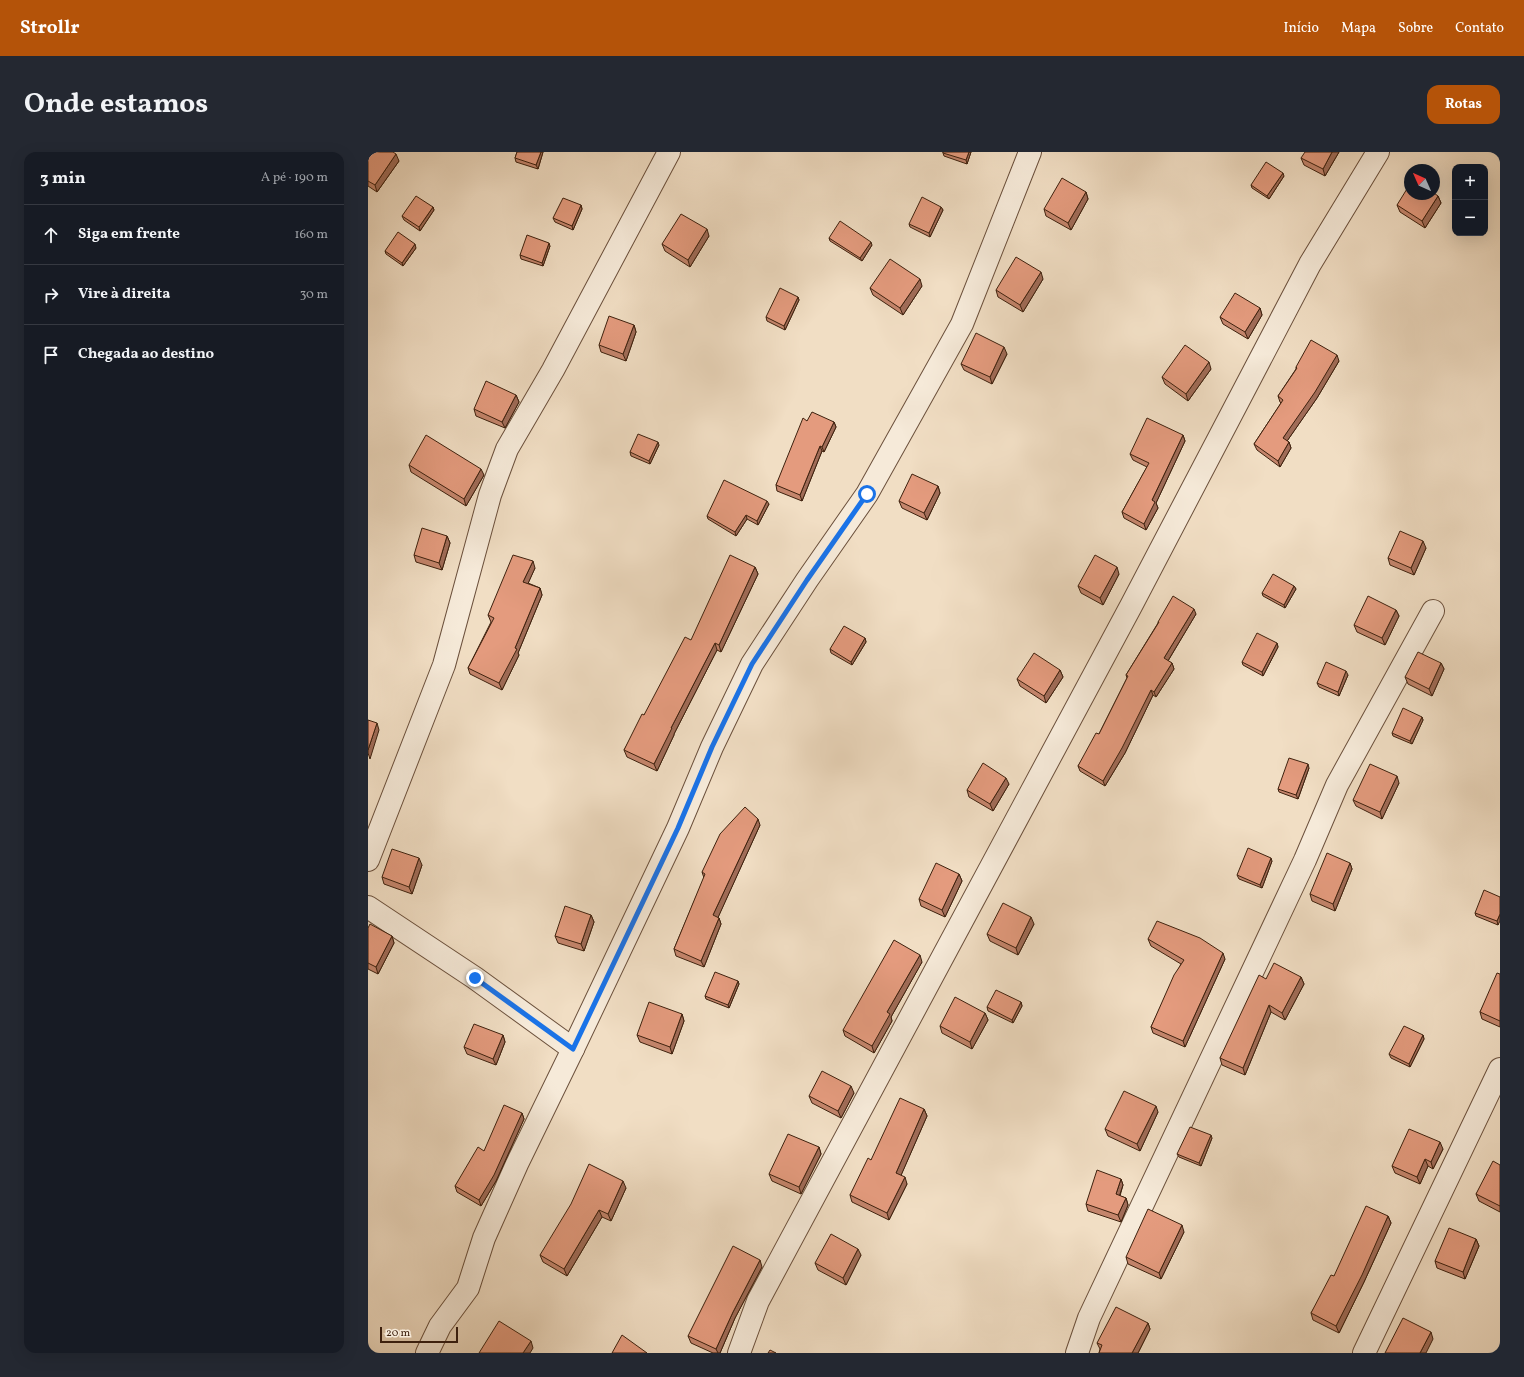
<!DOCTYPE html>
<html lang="pt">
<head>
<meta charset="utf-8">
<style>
  body { margin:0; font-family:Vollkorn,serif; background:#242831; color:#f1f3f6 }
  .controls { position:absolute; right:12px; top:12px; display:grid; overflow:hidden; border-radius:8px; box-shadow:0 4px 16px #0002 }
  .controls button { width:36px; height:36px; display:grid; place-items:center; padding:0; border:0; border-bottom:1px solid #363941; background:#171b24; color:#f1f3f6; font:20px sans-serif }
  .compass { position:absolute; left:1036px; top:12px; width:36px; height:36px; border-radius:50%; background:#171b24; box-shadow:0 4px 16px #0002; rotate:315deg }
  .scale { position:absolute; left:12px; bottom:10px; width:78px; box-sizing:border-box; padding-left:4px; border:2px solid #3e210e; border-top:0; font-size:11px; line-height:14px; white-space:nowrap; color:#3e210e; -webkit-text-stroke:3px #f6ead9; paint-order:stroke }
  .stop { position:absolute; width:12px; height:12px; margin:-9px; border:3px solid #1a73e8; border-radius:50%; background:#fff }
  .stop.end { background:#1a73e8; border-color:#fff; box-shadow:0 1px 4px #0008 }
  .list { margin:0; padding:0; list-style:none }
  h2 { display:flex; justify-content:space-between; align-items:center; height:52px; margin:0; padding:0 16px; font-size:17px }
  h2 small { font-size:13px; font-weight:400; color:#9ea1a6 }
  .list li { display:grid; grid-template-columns:26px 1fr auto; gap:12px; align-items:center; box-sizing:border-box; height:60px; padding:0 16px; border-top:1px solid #363941 }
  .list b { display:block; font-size:15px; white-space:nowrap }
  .list em { font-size:13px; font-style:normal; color:#9ea1a6 }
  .icon { flex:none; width:22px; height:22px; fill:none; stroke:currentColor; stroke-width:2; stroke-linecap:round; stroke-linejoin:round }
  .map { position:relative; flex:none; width:1132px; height:1201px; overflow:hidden; border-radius:12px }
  header { display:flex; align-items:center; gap:24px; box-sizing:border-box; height:56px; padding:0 20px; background:#b45309; color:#fff }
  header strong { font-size:19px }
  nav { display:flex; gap:22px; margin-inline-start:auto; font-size:14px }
  .intro { display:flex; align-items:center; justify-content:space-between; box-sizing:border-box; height:96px; padding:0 24px }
  h1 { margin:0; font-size:28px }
  .button { padding:10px 18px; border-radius:12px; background:#b45309; color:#fff; font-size:14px; font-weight:700 }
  main { display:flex; gap:24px; padding:0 24px }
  aside { flex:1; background:#171b24; border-radius:12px; box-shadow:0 4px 16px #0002 }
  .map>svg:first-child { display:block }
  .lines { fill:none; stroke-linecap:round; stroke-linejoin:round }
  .minor-casing { stroke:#6b503c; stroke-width:24 }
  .minor { stroke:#f6ead9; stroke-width:22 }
  .wall { fill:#c4856c; stroke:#3e210e }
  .shaded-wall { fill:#a06c58; stroke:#3e210e }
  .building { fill:#e49b7e; stroke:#3e210e }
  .route { stroke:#1a73e8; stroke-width:5 }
</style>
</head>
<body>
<header>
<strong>Strollr</strong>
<nav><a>Início</a><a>Mapa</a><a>Sobre</a><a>Contato</a></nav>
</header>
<div class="intro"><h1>Onde estamos</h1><a class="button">Rotas</a></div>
<main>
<aside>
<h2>3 min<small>A pé · 190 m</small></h2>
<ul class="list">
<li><svg class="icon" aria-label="ahead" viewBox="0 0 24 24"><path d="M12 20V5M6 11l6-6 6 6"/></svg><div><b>Siga em frente</b></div><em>160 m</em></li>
<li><svg class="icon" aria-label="right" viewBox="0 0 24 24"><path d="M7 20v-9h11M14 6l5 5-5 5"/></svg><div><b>Vire à direita</b></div><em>30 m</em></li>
<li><svg class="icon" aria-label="arrive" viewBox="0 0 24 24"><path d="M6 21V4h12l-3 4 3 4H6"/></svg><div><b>Chegada ao destino</b></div></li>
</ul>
</aside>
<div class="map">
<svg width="1132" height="1201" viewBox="0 0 1132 1201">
  <rect width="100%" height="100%" fill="#f1dec4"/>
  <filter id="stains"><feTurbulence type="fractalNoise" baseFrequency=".005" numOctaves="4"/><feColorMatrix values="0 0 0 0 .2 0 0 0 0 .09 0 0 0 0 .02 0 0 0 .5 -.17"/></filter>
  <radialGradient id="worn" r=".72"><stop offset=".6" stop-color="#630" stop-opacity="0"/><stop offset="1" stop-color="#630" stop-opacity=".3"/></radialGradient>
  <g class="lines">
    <g class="minor-casing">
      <g id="minor">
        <polyline points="0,708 76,513 122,343 139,297 185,218 301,0"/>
        <polyline points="0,755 107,826 205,897"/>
        <polyline points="59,1201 72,1174 100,1136 116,1086 149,1012 205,897 310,676 344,595 384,512 439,428 499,342 594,172 662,0"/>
        <polyline points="371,1201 390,1149 763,454 942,112 1010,0"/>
        <polyline points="709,1201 721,1166 937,708 969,633 1065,459"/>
        <polyline points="996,1201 1132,917"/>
      </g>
    </g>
    <use href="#minor" class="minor"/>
  </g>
  <g class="wall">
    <polygon points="0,0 31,9 9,40 0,34"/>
    <polygon points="149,0 175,0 170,17 148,10 147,6"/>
    <polygon points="575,0 603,0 599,12 576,4 575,1"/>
    <polygon points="971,0 957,24 936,13 933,6"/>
    <polygon points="916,24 901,47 884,36 883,33"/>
    <polygon points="718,40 720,47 703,78 678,64 676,57"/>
    <polygon points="1070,44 1073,51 1057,76 1032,60 1029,53"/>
    <polygon points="213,53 214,57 205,78 187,70 185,66"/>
    <polygon points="65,55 66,58 52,79 36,68 34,64"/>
    <polygon points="573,55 575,58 562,85 542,75 541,72"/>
    <polygon points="341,84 322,115 297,99 294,92"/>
    <polygon points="461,86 504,93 494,109 462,89"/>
    <polygon points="182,94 175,114 153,107 152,103"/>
    <polygon points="48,96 35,114 18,102 17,99"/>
    <polygon points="675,127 655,160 630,145 628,138"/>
    <polygon points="554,134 535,163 505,143 502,136"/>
    <polygon points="430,145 431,148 417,178 399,169 398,165"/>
    <polygon points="892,156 894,163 880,187 855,172 852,165"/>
    <polygon points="266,173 268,180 258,209 233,200 231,193"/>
    <polygon points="639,202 624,232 596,218 593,212"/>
    <polygon points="971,209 949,246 919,289 921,290 923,296 912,315 889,298 886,292 913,251 912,250 910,244 928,217 928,215"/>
    <polygon points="843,217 820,249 797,232 794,225"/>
    <polygon points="148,243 151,250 137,276 108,264 106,257"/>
    <polygon points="439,269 466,270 468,275 456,300 454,299 434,349 409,339 408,333"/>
    <polygon points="815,283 817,289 788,351 790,356 778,378 756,366 754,360 779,315 765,308 762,302"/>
    <polygon points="291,293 282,312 263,304 262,300"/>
    <polygon points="41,313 116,323 98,354 43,320"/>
    <polygon points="570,334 572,341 559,368 534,356 531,349"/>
    <polygon points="401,352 390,373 379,367 368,384 340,367 339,364"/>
    <polygon points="79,384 82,391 74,418 48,410 46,403"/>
    <polygon points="1058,396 1046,423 1022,413 1020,406"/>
    <polygon points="387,415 390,422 353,500 349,498 306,582 306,583 289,619 259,605 256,598 276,563"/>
    <polygon points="167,416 160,431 172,436 174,443 150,501 151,503 134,538 102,522 100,516 123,470 120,463"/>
    <polygon points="751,422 735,453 713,441 710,434"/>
    <polygon points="926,434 928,437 917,456 895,444 894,441"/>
    <polygon points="1028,458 1031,464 1017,493 989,480 986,473"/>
    <polygon points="828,462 800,509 804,511 806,517 788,545 785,543 757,601 737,634 712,619 710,614 731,582 759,526 758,523 790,471 790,470"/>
    <polygon points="497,486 498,490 484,513 463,501 462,497"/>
    <polygon points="909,491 910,495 895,524 875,513 874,510"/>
    <polygon points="1073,511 1076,517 1064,544 1040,532 1037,525"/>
    <polygon points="692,518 695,525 678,551 652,534 649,527"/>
    <polygon points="980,523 971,544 951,535 949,531"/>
    <polygon points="1054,565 1055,568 1044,592 1025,584 1024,581"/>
    <polygon points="941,616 930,647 911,640 910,637"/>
    <polygon points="1031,631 1014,667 988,654 985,648"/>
    <polygon points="641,632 625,659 601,645 599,638"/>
    <polygon points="392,673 350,765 351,766 353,772 336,815 308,804 306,797 336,726 334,720"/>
    <polygon points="904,709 894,736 871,727 869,723"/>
    <polygon points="982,711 984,717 967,759 944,749 942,742"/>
    <polygon points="54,713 44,742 16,732 14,725"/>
    <polygon points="591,722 594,729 577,765 553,754 551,747"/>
    <polygon points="1132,745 1130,773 1108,764 1107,761"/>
    <polygon points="223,763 226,770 216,799 190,791 187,784"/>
    <polygon points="666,772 650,803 622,789 619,782"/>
    <polygon points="0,776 24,784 26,791 10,822 0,817"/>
    <polygon points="780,787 857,807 817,895 785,881 783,875 813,812 783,794"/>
    <polygon points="554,810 523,865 524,869 506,901 477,884 475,878"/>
    <polygon points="1132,822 1132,875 1114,867 1112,860"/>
    <polygon points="933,825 936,832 917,868 903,860 877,923 854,913 852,906 898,827"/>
    <polygon points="370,829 371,832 361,856 338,847 337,844"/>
    <polygon points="653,850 654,854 645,871 620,859 619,855"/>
    <polygon points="617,861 620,868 604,897 574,881 572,874"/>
    <polygon points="314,862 316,869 304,902 272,890 269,883"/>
    <polygon points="135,883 137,890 128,913 99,902 96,895"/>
    <polygon points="1055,883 1056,887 1042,915 1023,906 1021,902"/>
    <polygon points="486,941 473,966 444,951 441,944"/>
    <polygon points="556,957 559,964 533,1023 539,1032 521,1068 484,1050 482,1043 503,1008"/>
    <polygon points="790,960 772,999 740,984 737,977"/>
    <polygon points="154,961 156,967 128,1029 113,1054 89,1040 87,1034 116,999"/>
    <polygon points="844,986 833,1014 811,1005 809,1002"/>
    <polygon points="451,995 453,1002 433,1042 404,1029 401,1022"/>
    <polygon points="1075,997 1065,1017 1060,1014 1052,1032 1027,1021 1024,1014"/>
    <polygon points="1132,1013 1132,1060 1111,1049 1108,1042"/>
    <polygon points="753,1027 755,1033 752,1044 758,1046 760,1053 753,1070 720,1059 718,1052"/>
    <polygon points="258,1036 243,1069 234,1065 199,1124 175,1110 172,1103"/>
    <polygon points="1020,1064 1023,1071 996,1130 971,1181 945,1168 943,1161 966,1124"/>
    <polygon points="816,1080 793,1127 760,1112 758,1105"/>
    <polygon points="1108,1087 1111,1094 1097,1127 1069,1116 1067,1109"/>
    <polygon points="493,1103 478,1133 450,1118 447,1111"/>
    <polygon points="394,1115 367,1166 352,1201 345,1201 323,1191 320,1184"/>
    <polygon points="780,1171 782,1177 770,1201 731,1201 732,1197 729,1191"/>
  </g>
  <g class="shaded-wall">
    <polygon points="173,0 175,0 170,17 168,13"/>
    <polygon points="601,0 603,0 599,12 598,8"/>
    <polygon points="964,0 971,0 957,24 955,17"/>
    <polygon points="28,2 31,9 9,40 7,33"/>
    <polygon points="915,21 916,24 901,47 899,44"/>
    <polygon points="718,40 720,47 703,78 700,71"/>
    <polygon points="1070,44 1073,51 1057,76 1054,69"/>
    <polygon points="213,53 214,57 205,78 204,74"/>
    <polygon points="65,55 66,58 52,79 51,75"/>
    <polygon points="573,55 575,58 562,85 561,81"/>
    <polygon points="339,77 341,84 322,115 320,108"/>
    <polygon points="503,90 504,93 494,109 492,106"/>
    <polygon points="181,91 182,94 175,114 174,111"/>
    <polygon points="47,92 48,96 35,114 34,111"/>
    <polygon points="673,120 675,127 655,160 652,153"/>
    <polygon points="552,127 554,134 535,163 532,156"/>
    <polygon points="430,145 431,148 417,178 416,174"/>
    <polygon points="892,156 894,163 880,187 877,180"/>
    <polygon points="266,173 268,180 258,209 255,202"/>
    <polygon points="636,195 639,202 624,232 622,225"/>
    <polygon points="969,203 971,209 949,246 917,292 915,286"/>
    <polygon points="841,210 843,217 820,249 818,242"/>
    <polygon points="148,243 151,250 137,276 134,270"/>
    <polygon points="466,270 468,275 456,300 454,295"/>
    <polygon points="815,283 817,289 788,351 790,356 778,378 776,372 784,348"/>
    <polygon points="290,290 291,293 282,312 281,309"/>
    <polygon points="921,290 923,296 912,315 910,309"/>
    <polygon points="452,294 454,299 434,349 432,343"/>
    <polygon points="113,317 116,323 98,354 96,347"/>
    <polygon points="570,334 572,341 559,368 556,361"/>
    <polygon points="399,349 401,352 390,373 389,369"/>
    <polygon points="378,363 379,367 368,384 367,380"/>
    <polygon points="79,384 82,391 74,418 71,411"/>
    <polygon points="1055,389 1058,396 1046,423 1043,416"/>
    <polygon points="165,409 167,416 158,436 155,430"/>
    <polygon points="387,415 390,422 353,500 351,493"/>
    <polygon points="749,415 751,422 735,453 732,446"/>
    <polygon points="926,434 928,437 917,456 916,453"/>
    <polygon points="172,436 174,443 150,501 151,503 134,538 131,531 147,496"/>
    <polygon points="826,457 828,462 798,512 796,506"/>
    <polygon points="1028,458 1031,464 1017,493 1014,486"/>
    <polygon points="497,486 498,490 484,513 483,510"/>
    <polygon points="347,491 349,498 306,582 306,583 289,619 286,612 303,576"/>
    <polygon points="909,491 910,495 895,524 894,520"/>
    <polygon points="804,511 806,517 788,545 786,540"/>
    <polygon points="1073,511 1076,517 1064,544 1061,537"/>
    <polygon points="692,518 695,525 678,551 676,544"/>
    <polygon points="978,519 980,523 971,544 970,540"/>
    <polygon points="783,538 785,543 757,601 737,634 735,629"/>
    <polygon points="1054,565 1055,568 1044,592 1042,589"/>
    <polygon points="9,571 11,578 2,607 0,601 0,598"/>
    <polygon points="940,612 941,616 930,647 928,643"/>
    <polygon points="1029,624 1031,631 1014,667 1012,660"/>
    <polygon points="638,626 641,632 625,659 622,652"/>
    <polygon points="390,667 392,673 348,770 345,763"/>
    <polygon points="51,706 54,713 44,742 41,735"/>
    <polygon points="903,706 904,709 894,736 892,733"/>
    <polygon points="982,711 984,717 967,759 965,752"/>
    <polygon points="591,722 594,729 577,765 574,758"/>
    <polygon points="1132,762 1132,769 1130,773 1129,769"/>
    <polygon points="223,763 226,770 216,799 213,792"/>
    <polygon points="663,765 666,772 650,803 648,796"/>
    <polygon points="351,766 353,772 336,815 333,809"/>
    <polygon points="24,784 26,791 10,822 8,815"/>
    <polygon points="855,801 857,807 817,895 815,889"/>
    <polygon points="552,803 554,810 523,865 524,869 506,901 504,894 519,860"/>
    <polygon points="933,825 936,832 917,868 914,861"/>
    <polygon points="370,829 371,832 361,856 360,853"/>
    <polygon points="653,850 654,854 645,871 644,868"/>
    <polygon points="901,853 903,860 877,923 875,916"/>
    <polygon points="617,861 620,868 604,897 602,890"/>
    <polygon points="314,862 316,869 304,902 302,895"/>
    <polygon points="135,883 137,890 128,913 125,907"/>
    <polygon points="1055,883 1056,887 1042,915 1041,912"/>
    <polygon points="483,934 486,941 473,966 470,959"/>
    <polygon points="788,954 790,960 772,999 769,992"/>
    <polygon points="556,957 559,964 531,1028 528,1021"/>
    <polygon points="154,961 156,967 128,1029 113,1054 111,1048"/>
    <polygon points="843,983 844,986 833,1014 831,1011"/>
    <polygon points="1072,990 1075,997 1065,1017 1063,1010"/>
    <polygon points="451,995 453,1002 433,1042 431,1035"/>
    <polygon points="1057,1007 1060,1014 1052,1032 1049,1025"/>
    <polygon points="537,1025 539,1032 521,1068 519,1061"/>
    <polygon points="753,1027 755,1033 750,1048 748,1042"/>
    <polygon points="255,1029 258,1036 243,1069 240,1062"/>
    <polygon points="758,1046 760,1053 753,1070 750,1063"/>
    <polygon points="231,1058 234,1065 199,1124 196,1117"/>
    <polygon points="1020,1064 1023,1071 996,1130 971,1181 968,1174"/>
    <polygon points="814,1073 816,1080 793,1127 791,1121"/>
    <polygon points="1108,1087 1111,1094 1097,1127 1095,1120"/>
    <polygon points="490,1097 493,1103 478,1133 475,1126"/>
    <polygon points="392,1108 394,1115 367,1166 352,1201 350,1201 348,1197 365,1160"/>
    <polygon points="780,1171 782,1177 770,1201 764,1201"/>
    <polygon points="1063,1180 1065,1187 1058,1201 1052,1201"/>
    <polygon points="163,1189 165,1196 162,1201 155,1201"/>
  </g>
  <g class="building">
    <polygon points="0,0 25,0 28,2 7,33 0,29"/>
    <polygon points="149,0 173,0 168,13 147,6"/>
    <polygon points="575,0 601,0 598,8 575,1"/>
    <polygon points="937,0 964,0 955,17 933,6"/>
    <polygon points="898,10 915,21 899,44 883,33"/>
    <polygon points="694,26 718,40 700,71 676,57"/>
    <polygon points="1042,32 1042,42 1066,42 1066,41 1070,44 1054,69 1029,53"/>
    <polygon points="48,44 65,55 51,75 34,64"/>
    <polygon points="554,45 573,55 561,81 541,72"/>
    <polygon points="195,46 213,53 204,74 185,66"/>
    <polygon points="313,62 339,77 320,108 294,92"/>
    <polygon points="472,69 503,90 492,106 461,86"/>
    <polygon points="30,80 47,92 34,111 17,99"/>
    <polygon points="159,83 181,91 174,111 152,103"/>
    <polygon points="648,105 673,120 652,153 628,138"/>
    <polygon points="522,107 552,127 532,156 502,136"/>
    <polygon points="412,136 430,145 416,174 398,165"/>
    <polygon points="867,141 892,156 877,180 852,165"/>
    <polygon points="241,164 266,173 255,202 231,193"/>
    <polygon points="608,181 636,195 622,225 593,212"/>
    <polygon points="943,188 969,203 947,240 915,286 921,290 910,309 886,292 915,248 910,244 929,216 928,215"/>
    <polygon points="817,193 841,210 818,242 794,225"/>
    <polygon points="118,229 148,243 134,270 106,257"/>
    <polygon points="444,260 466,270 454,295 452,294 432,343 408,333 435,266 439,269"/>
    <polygon points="779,266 815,283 784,348 787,350 776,372 754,360 781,311 762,302"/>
    <polygon points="270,282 290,290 281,309 262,300"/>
    <polygon points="58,283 113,317 96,347 41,313"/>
    <polygon points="544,322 570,334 556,361 531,349"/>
    <polygon points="356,328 399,349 389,369 378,363 367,380 339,364"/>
    <polygon points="54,376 79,384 71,411 46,403"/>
    <polygon points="1032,379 1055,389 1043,416 1020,406"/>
    <polygon points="145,403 165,409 155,430 172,436 147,496 149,497 131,531 100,516 126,466 120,463"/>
    <polygon points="362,403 387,415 351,493 347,491 303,576 304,576 286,612 256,598 274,562 276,563 317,485 323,488"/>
    <polygon points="727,403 749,415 732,446 710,434"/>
    <polygon points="905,422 926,434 916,453 894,441"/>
    <polygon points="805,444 826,457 796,506 804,511 786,540 783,538 754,596 735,629 710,614 728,581 731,582 760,524 758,523 791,470 790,470"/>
    <polygon points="1000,444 1028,458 1014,486 986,473"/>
    <polygon points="476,474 497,486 483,510 462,497"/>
    <polygon points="889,481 909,491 894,520 874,510"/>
    <polygon points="1050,500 1073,511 1061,537 1037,525"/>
    <polygon points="666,501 692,518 676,544 649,527"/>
    <polygon points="958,510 978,519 970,540 949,531"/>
    <polygon points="1035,556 1054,565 1042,589 1024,581"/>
    <polygon points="0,568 9,571 0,598"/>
    <polygon points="921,606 940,612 928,643 910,637"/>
    <polygon points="615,611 638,626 622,652 599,638"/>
    <polygon points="1002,612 1029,624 1012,660 985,648"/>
    <polygon points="377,655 390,667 345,763 351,766 333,809 306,797 337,722 334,720 352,682"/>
    <polygon points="880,696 903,706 892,733 869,723"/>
    <polygon points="24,697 51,706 41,735 14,725"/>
    <polygon points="959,701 982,711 965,752 942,742"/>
    <polygon points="568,711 591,722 574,758 551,747"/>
    <polygon points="1116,738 1132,745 1132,762 1129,769 1107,761"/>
    <polygon points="635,751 663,765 648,796 619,782"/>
    <polygon points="197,754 223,763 213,792 187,784"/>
    <polygon points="789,769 832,786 855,801 815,889 783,875 806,823 816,808 780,787"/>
    <polygon points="2,772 24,784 8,815 0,811 0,776"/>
    <polygon points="526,788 552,803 519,860 522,862 504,894 475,878"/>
    <polygon points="906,811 933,825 914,861 901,853 875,916 852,906 891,823 898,827"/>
    <polygon points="347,820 370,829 360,853 337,844"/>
    <polygon points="1129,821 1132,822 1132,869 1112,860"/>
    <polygon points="628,838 653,850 644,868 619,855"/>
    <polygon points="587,845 617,861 602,890 572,874"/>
    <polygon points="281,850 314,862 302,895 269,883"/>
    <polygon points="106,872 135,883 125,907 96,895"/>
    <polygon points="1036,874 1055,883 1041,912 1021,902"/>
    <polygon points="454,919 483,934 470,959 441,944"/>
    <polygon points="756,939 788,954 769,992 737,977"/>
    <polygon points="532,946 556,957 528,1021 537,1025 519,1061 482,1043 500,1006 503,1008"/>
    <polygon points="136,953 154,961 126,1023 111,1048 87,1034 110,995 116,999"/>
    <polygon points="822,975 843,983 831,1011 809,1002"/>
    <polygon points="1041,977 1072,990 1063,1010 1057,1007 1049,1025 1024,1014"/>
    <polygon points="420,982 451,995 431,1035 401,1022"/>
    <polygon points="1125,1009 1132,1013 1132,1054 1108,1042"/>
    <polygon points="221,1012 255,1029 240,1062 231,1058 196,1117 172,1103 203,1052"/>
    <polygon points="729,1018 753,1027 748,1042 758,1046 750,1063 718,1052"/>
    <polygon points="998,1054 1020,1064 994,1123 968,1174 943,1161 963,1123 966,1124"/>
    <polygon points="780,1057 814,1073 791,1121 758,1105"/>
    <polygon points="1081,1076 1108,1087 1095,1120 1067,1109"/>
    <polygon points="463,1082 490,1097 475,1126 447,1111"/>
    <polygon points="365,1094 392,1108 365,1160 348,1197 320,1184"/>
    <polygon points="748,1155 780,1171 764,1201 731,1201 734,1193 729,1191"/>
    <polygon points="1035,1166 1063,1180 1052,1201 1017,1201"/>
    <polygon points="131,1169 163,1189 155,1201 111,1201"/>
    <polygon points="254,1183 279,1201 244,1201"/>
    <polygon points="402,1198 408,1201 400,1201"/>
  </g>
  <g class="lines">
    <polyline class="route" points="107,826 205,897 310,676 344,595 384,512 439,428 499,342"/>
  </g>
  <rect width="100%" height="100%" filter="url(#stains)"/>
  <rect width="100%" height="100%" fill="url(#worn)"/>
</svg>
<div class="controls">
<button>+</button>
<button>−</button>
</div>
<svg class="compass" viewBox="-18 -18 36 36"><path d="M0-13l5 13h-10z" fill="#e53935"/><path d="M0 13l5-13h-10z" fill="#9ea1a6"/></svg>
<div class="scale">20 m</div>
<div class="stop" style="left:499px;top:342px"></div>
<div class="stop end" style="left:107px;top:826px"></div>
</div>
</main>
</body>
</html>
